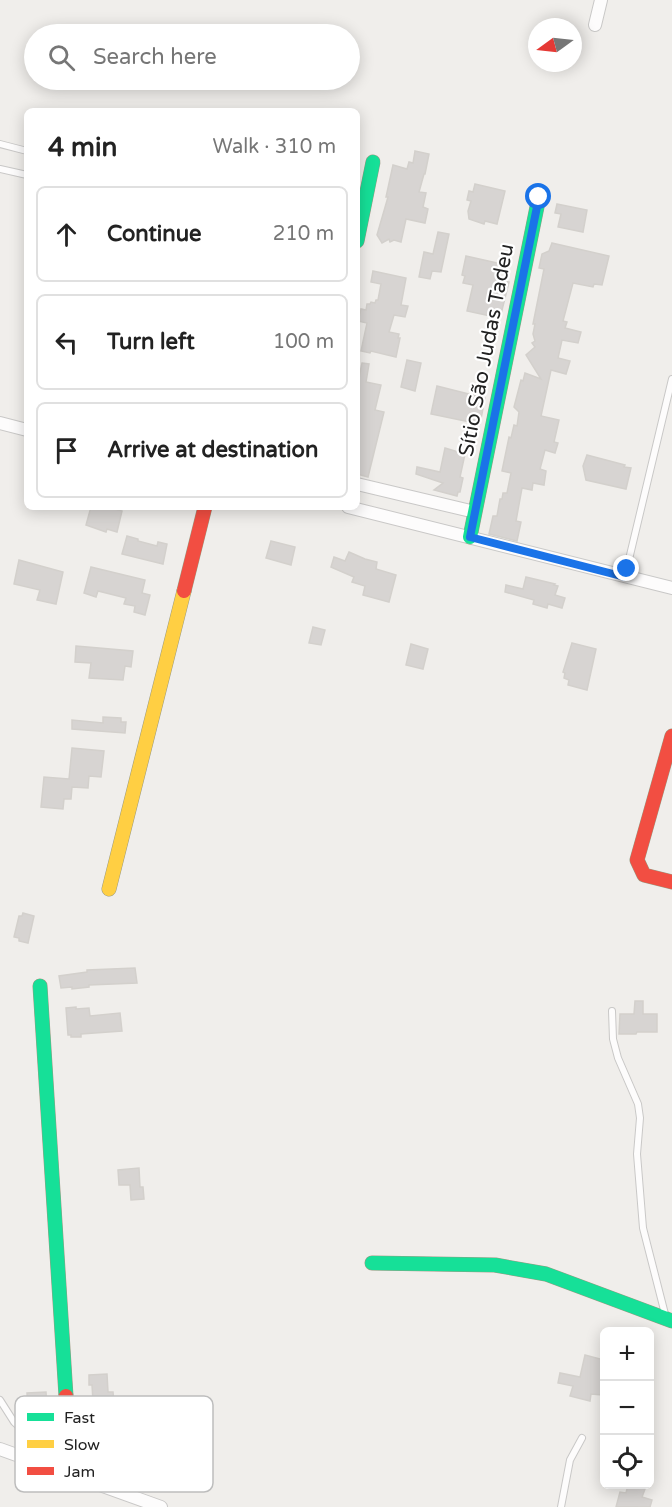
<!DOCTYPE html>
<html lang="en">
<head>
<meta charset="utf-8">
<style>
  body { margin:0; font-family:"Varela Round",sans-serif; background:#f2f2f2; color:#222 }
  .controls { position:absolute; right:18px; bottom:18px; display:grid; overflow:hidden; border-radius:9px; box-shadow:0 3px 15px #0003 }
  .controls button { width:54px; height:54px; display:grid; place-items:center; padding:0; border:0; border-bottom:2px solid #e0e0e0; background:#fff; color:#222; font:30px sans-serif }
  .compass { position:absolute; left:528px; top:18px; width:54px; height:54px; border-radius:50%; background:#fff; box-shadow:0 3px 15px #0003; rotate:255deg }
  .stop { position:absolute; width:18px; height:18px; margin:-14px; border:4px solid #1a73e8; border-radius:50%; background:#fff }
  .stop.end { background:#1a73e8; border-color:#fff; box-shadow:0 2px 6px #0008 }
  .list { margin:0; padding:0; list-style:none }
  h2 { display:flex; justify-content:space-between; align-items:center; height:78px; margin:0; padding:0 24px; font-size:26px }
  h2 small { font-size:20px; font-weight:400; color:#767676 }
  .list li { display:grid; grid-template-columns:39px 1fr auto; gap:18px; align-items:center; box-sizing:border-box; height:96px; margin:0 12px 12px; padding:0 12px; border:2px solid #e0e0e0; border-radius:9px }
  .list b { display:block; font-size:22px; white-space:nowrap }
  .list em { font-size:20px; font-style:normal; color:#767676 }
  .icon { flex:none; width:33px; height:33px; fill:none; stroke:currentColor; stroke-width:2; stroke-linecap:round; stroke-linejoin:round }
  .map { position:relative; flex:none; width:672px; height:1507px; overflow:hidden }
  .search { position:absolute; background:#fff; box-shadow:0 3px 15px #0003; left:24px; top:24px; width:336px; height:66px; display:flex; align-items:center; gap:15px; box-sizing:border-box; padding:0 21px; border-radius:33px; color:#767676; font-size:22px }
  .panel { position:absolute; background:#fff; box-shadow:0 3px 15px #0003; left:24px; top:108px; width:336px; height:402px; border-radius:9px }
  .map>svg:first-child { display:block }
  .building { fill:#d7d4d2; stroke:#d3d0cc; stroke-width:1.5 }
  .lines { fill:none; stroke-linecap:round; stroke-linejoin:round }
  .lane-casing { stroke:#c9c8c7; stroke-width:8 }
  .street-casing { stroke:#c9c8c7; stroke-width:14 }
  .fast-casing { stroke:#999a82; stroke-width:15 }
  .slow-casing { stroke:#999a82; stroke-width:15 }
  .jam-casing { stroke:#999a82; stroke-width:15 }
  .lane { stroke:#fdfcfc; stroke-width:6 }
  .street { stroke:#fdfcfc; stroke-width:12 }
  .fast { stroke:#16e098; stroke-width:14 }
  .slow { stroke:#ffcf43; stroke-width:14 }
  .jam { stroke:#f24e42; stroke-width:14 }
  .route { stroke:#1a73e8; stroke-width:8 }
  .labels { text-anchor:middle; stroke-width:4.5; stroke-linejoin:round; paint-order:stroke }
  .street-label { font-size:21px; fill:#222; stroke:#fff }
  .key { fill:#fff; stroke:#bdbdbd; stroke-width:1.5 }
  .key-label { font-size:16px; fill:#222 }
</style>
</head>
<body>
<div class="map">
<svg width="672" height="1507" viewBox="0 0 672 1507">
  <rect width="100%" height="100%" fill="#f0eeeb"/>
  <g class="building">
    <polygon points="415,151 429,154 425,174 424,174 419,192 426,193 423,207 428,209 425,223 406,219 401,242 394,240 390,242 389,239 382,243 377,235 388,197 386,197 393,165 407,169 409,162 413,163"/>
    <polygon points="475,184 505,191 497,224 485,221 484,224 469,219 468,211 471,201 467,200 469,191 473,192"/>
    <polygon points="557,204 587,210 583,232 558,227 561,214 555,213"/>
    <polygon points="438,232 449,234 441,272 432,271 430,279 419,277 424,252 433,254"/>
    <polygon points="552,243 609,256 602,285 594,284 593,287 573,283 563,321 567,322 565,328 581,332 578,343 562,340 558,358 570,361 566,374 551,370 541,416 559,420 554,442 558,443 555,453 545,450 540,469 546,471 544,485 533,483 532,490 522,488 516,521 521,522 517,541 489,534 493,516 497,516 500,499 502,499 503,493 507,493 511,473 502,471 509,437 511,438 514,425 517,426 519,412 514,407 521,380 523,381 525,373 541,379 526,355 535,347 532,343 535,341 533,334 535,324 533,324 544,269 539,268 542,254 549,251"/>
    <polygon points="466,256 502,264 499,280 509,282 500,318 467,311 473,285 463,283 465,276 462,275"/>
    <polygon points="373,271 406,278 401,305 408,306 405,317 394,315 389,332 399,334 398,338 400,338 396,357 371,351 370,353 361,351 367,323 358,321 361,309 366,310 367,304 370,304 371,302 375,303 376,300 378,300 381,284 371,282"/>
    <polygon points="407,360 421,363 415,391 401,387"/>
    <polygon points="362,363 369,364 366,382 381,385 375,410 384,412 368,477 357,474 357,387"/>
    <polygon points="437,386 485,398 480,424 431,414"/>
    <polygon points="445,448 465,454 460,477 463,478 460,492 458,492 457,496 434,490 443,483 416,474 417,467 440,472"/>
    <polygon points="587,455 625,465 624,467 631,468 626,489 586,480 583,466"/>
    <polygon points="91,507 107,507 122,511 117,532 107,529 106,532 86,525"/>
    <polygon points="127,536 138,539 138,541 157,546 158,542 167,544 163,564 122,554"/>
    <polygon points="271,541 295,547 291,565 266,558"/>
    <polygon points="349,552 365,559 377,562 376,569 396,575 389,602 363,595 365,586 352,582 354,577 331,567 334,557 345,561"/>
    <polygon points="19,560 63,572 56,604 37,600 40,590 14,584"/>
    <polygon points="91,567 145,580 142,593 150,595 145,615 134,612 135,606 124,604 126,598 98,591 96,597 84,593"/>
    <polygon points="526,577 555,584 554,585 558,586 555,595 565,598 562,608 548,604 547,608 533,604 534,600 505,592 506,585 523,589"/>
    <polygon points="313,627 325,630 321,645 309,643"/>
    <polygon points="572,643 596,649 587,690 568,685 569,680 564,678 565,673 563,672"/>
    <polygon points="411,644 428,649 423,669 406,665"/>
    <polygon points="76,646 133,651 131,667 125,666 123,680 89,678 91,663 75,662"/>
    <polygon points="103,717 121,718 121,722 126,722 125,733 72,729 72,720 103,723"/>
    <polygon points="72,748 104,751 101,777 89,776 88,788 72,787 71,799 64,799 63,809 41,807 44,777 69,779"/>
    <polygon points="23,913 34,916 28,943 19,941 19,938 14,937 19,916 22,916"/>
    <polygon points="135,968 137,983 89,985 89,987 72,989 72,987 61,988 59,976 87,972 87,970"/>
    <polygon points="635,1001 643,1001 643,1014 657,1014 657,1032 637,1032 636,1034 619,1034 620,1014 634,1014"/>
    <polygon points="76,1007 76,1009 89,1008 90,1016 120,1013 122,1031 81,1034 81,1037 71,1037 71,1035 68,1035 66,1008"/>
    <polygon points="139,1168 140,1187 143,1187 144,1199 131,1200 130,1185 119,1185 118,1170"/>
    <polygon points="585,1355 604,1360 604,1383 602,1395 591,1394 590,1401 570,1396 573,1386 558,1383 560,1373 580,1377"/>
    <polygon points="107,1374 108,1392 113,1392 114,1403 100,1404 100,1401 93,1401 92,1385 89,1385 89,1375"/>
    <polygon points="46,1392 47,1411 28,1412 27,1393"/>
    <polygon points="628,1485 645,1489 642,1497 652,1500 650,1507 616,1507 620,1492 626,1493"/>
  </g>
  <g class="lines">
    <g class="lane-casing">
      <g id="lane">
        <polyline points="0,144 27,151"/>
        <polyline points="0,169 27,175"/>
        <polyline points="625,576 672,379"/>
        <polyline points="612,1011 613,1039 618,1058 638,1104 640,1118 637,1154 643,1228 665,1314"/>
        <polyline points="0,1400 14,1422 65,1469"/>
        <polyline points="561,1507 570,1460 582,1438"/>
      </g>
    </g>
    <g class="street-casing">
      <g id="street">
        <polyline points="595,25 601,0"/>
        <polyline points="0,423 27,430"/>
        <polyline points="357,484 475,512"/>
        <polyline points="348,507 672,588"/>
        <polyline points="0,1449 161,1507"/>
      </g>
    </g>
    <g class="fast-casing">
      <g id="fast">
        <polyline points="357,241 373,162"/>
        <polyline points="470,537 539,197"/>
        <polyline points="40,986 66,1396"/>
        <polyline points="372,1263 495,1265 546,1274 672,1321"/>
      </g>
    </g>
    <g class="slow-casing">
      <polyline id="slow" points="109,889 184,591"/>
    </g>
    <g class="jam-casing">
      <g id="jam">
        <polyline points="184,591 205,507"/>
        <polyline points="672,736 637,860 644,875 672,882"/>
        <polyline points="66,1396 71,1475"/>
      </g>
    </g>
    <use href="#lane" class="lane"/>
    <use href="#street" class="street"/>
    <use href="#fast" class="fast"/>
    <use href="#slow" class="slow"/>
    <use href="#jam" class="jam"/>
  </g>
  <g class="lines">
    <polyline class="route" points="539,197 470,537 625,577 627,569"/>
  </g>
  <g class="labels">
    <g class="street-label">
      <text transform="translate(486 350) rotate(-79)" y="7">Sítio São Judas Tadeu</text>
    </g>
  </g>
  <rect x="15" y="1396" width="198" height="96" rx="9" class="key"/>
  <rect x="27" y="1413" width="27" height="8" fill="#16e098"/>
  <rect x="27" y="1440" width="27" height="8" fill="#ffcf43"/>
  <rect x="27" y="1467" width="27" height="8" fill="#f24e42"/>
  <g class="key-label">
    <text x="64" y="1423">Fast</text>
    <text x="64" y="1450">Slow</text>
    <text x="64" y="1477">Jam</text>
  </g>
</svg>
<div class="controls">
<button>+</button>
<button>−</button>
<button><svg class="icon" aria-label="locate" viewBox="0 0 24 24"><circle cx="12" cy="12" r="6"/><path d="M12 2v4M12 18v4M2 12h4M18 12h4"/></svg></button>
</div>
<svg class="compass" viewBox="-18 -18 36 36"><path d="M0-13l5 13h-10z" fill="#e53935"/><path d="M0 13l5-13h-10z" fill="#767676"/></svg>
<div class="stop" style="left:539px;top:197px"></div>
<div class="stop end" style="left:627px;top:569px"></div>
<div class="search"><svg class="icon" aria-label="search" viewBox="0 0 24 24"><circle cx="10" cy="10" r="6"/><path d="M15 15l6 6"/></svg>Search here</div>
<section class="panel">
<h2>4 min<small>Walk · 310 m</small></h2>
<ul class="list">
<li><svg class="icon" aria-label="ahead" viewBox="0 0 24 24"><path d="M12 20V5M6 11l6-6 6 6"/></svg><div><b>Continue</b></div><em>210 m</em></li>
<li><svg class="icon" aria-label="left" viewBox="0 0 24 24"><path d="M17 20v-9H6M10 6l-5 5 5 5"/></svg><div><b>Turn left</b></div><em>100 m</em></li>
<li><svg class="icon" aria-label="arrive" viewBox="0 0 24 24"><path d="M6 21V4h12l-3 4 3 4H6"/></svg><div><b>Arrive at destination</b></div></li>
</ul>
</section>
</div>
</body>
</html>
